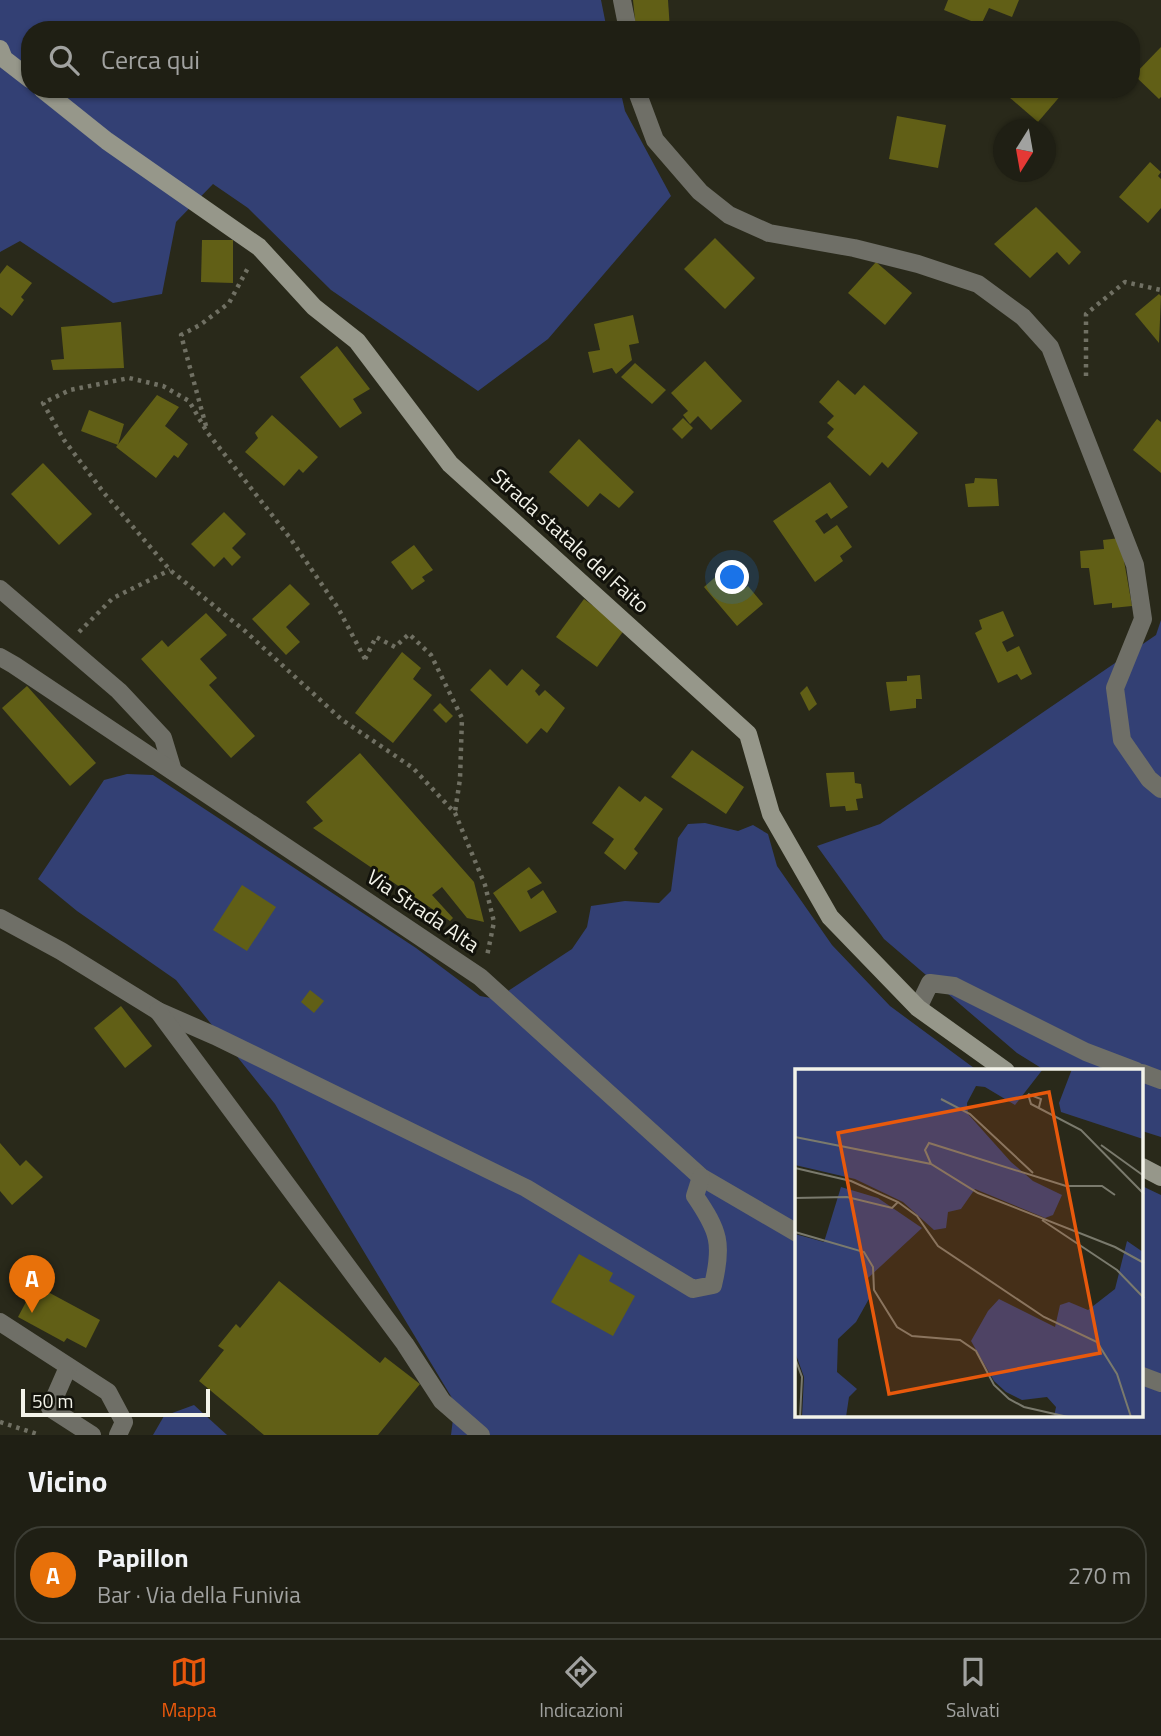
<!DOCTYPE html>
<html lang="it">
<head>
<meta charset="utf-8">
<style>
  body { margin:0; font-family:"Titillium Web",sans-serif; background:#27271d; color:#f1f3f6 }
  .compass { position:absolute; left:993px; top:119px; width:63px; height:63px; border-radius:50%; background:#1f1f14; box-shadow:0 2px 5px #0004; rotate:191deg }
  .scale { position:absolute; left:21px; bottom:18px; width:189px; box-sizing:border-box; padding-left:7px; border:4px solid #f3f3e9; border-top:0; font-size:19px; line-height:24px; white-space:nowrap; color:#f3f3e9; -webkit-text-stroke:5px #12120b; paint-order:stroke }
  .you { position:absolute; left:733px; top:578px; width:24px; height:24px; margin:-18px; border:5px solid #fff; border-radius:50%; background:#1a73e8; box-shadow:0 0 0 10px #1a73e833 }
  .badge { display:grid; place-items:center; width:46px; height:46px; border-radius:50%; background:#ea580c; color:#fff; font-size:23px; font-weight:700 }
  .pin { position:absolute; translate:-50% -58px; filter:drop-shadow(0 2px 4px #0008) }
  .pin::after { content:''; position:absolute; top:37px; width:24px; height:21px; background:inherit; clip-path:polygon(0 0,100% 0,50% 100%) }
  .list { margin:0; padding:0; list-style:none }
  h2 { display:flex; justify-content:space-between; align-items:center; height:91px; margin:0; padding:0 28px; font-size:30px }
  h2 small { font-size:23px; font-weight:400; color:#a1a2a0 }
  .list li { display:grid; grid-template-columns:46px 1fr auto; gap:21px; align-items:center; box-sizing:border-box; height:98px; margin:0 14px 14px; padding:0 14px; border:2px solid #3c3d34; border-radius:28px }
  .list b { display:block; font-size:26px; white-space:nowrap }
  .list p { margin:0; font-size:23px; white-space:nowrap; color:#a1a2a0 }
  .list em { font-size:23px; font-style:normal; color:#a1a2a0 }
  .icon { flex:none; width:38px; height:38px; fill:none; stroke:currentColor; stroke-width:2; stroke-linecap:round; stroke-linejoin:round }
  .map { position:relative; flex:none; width:1161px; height:1435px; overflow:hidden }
  .search { position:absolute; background:#1f1f14; box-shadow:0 2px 5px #0004; left:21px; right:21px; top:21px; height:77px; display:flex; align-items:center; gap:18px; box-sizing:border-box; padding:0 24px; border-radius:28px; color:#a1a2a0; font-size:26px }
  .sheet { height:203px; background:#1f1f14 }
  nav { display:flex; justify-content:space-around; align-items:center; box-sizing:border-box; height:98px; border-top:2px solid #3c3d34; background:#1f1f14; font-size:19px; color:#a1a2a0 }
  nav a { display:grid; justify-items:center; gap:4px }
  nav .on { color:#ea580c }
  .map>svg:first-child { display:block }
  .green { fill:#334074 }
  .building { fill:#615f16 }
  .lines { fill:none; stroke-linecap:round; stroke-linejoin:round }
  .path { stroke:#707063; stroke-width:4.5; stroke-dasharray:3.5 5; stroke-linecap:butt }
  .street { stroke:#6f6f67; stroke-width:18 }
  .secondary { stroke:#96978a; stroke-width:18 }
  .labels { text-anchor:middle; stroke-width:6; stroke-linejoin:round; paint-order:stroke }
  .street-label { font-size:21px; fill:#f3f3e9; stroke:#12120b }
  .inset-road { fill:none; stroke:#7a7a6d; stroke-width:2 }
  .view { fill:#e8590c; fill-opacity:0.15; stroke:#e8590c; stroke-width:3.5 }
  .inset-edge { fill:none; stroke:#f3f3e9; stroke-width:3.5 }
</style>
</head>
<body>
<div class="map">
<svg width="1161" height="1435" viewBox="0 0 1161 1435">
  <rect width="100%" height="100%" fill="#29291a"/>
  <g class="green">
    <polygon points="0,0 601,0 607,30 30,30 30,89 620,89 625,111 671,196 548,339 478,391 331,290 248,208 213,184 176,222 162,294 113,303 20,241 0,252"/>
    <polygon points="1161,620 1161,1137 1142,1131 1142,1071 1046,1071 1017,1053 884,939 817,846 880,824 1156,635"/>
    <polygon points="127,774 153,775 416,948 480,996 496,999 572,949 587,927 591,906 625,901 659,903 671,891 678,838 688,824 705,823 738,831 753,825 768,834 777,866 832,945 890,1006 978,1071 797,1071 797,1416 1142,1416 1142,1186 1161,1195 1161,1435 451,1435 455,1403 275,1104 176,980 77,911 38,879 104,780"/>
    <polygon points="194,1405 227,1435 153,1435 164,1416"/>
  </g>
  <g class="building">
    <polygon points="633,0 668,0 670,30 636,30"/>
    <polygon points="948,0 1019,0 1012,17 989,8 981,25 944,10"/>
    <polygon points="1161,47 1161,97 1159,99 1134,75"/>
    <polygon points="1004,89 1057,89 1062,94 1038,122 1002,91"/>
    <polygon points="897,116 946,125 938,168 889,159"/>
    <polygon points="1150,162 1161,172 1158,176 1161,179 1161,208 1148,223 1119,197"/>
    <polygon points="1036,207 1081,252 1069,265 1057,252 1030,278 994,244"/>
    <polygon points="715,238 755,278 725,309 684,269"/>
    <polygon points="202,240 233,240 233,283 201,282"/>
    <polygon points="876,262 912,293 885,325 848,293"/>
    <polygon points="7,265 32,283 21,297 24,300 12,316 0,307 0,274"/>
    <polygon points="1159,294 1161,296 1159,343 1135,314"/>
    <polygon points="633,315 639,343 629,345 632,360 616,374 612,368 593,373 588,352 600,350 594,324"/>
    <polygon points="121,322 124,368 53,370 51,360 64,359 61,327"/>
    <polygon points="337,346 370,389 353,399 362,413 340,428 300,377"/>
    <polygon points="705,361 742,401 711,430 698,416 690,424 683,415 688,411 671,393"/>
    <polygon points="635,363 666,390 652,404 621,377"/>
    <polygon points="838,380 855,395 864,385 918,433 888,468 882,462 870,476 827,437 834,429 827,423 834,416 819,402"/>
    <polygon points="157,395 179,407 165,426 188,444 178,458 174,455 156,478 116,447"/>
    <polygon points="89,410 124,424 118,445 81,431"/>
    <polygon points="272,415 318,457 303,473 299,469 284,486 245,452 258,438 255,433"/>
    <polygon points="683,418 693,428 682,439 672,429"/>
    <polygon points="1157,419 1161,422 1161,473 1133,450"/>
    <polygon points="579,439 634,492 619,508 600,493 588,507 549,472"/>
    <polygon points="43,463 92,514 59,545 11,494"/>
    <polygon points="975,478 997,479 999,506 968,507 965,484 974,483"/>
    <polygon points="830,482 848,507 831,519 827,513 815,521 824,534 837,525 852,547 840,556 843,561 815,582 773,521"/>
    <polygon points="224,512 246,534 232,548 241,557 232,566 224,557 214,567 191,544"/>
    <polygon points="1120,538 1132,606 1112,608 1112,603 1094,605 1089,568 1081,568 1080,551 1104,549 1103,540"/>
    <polygon points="414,545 433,570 422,577 425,581 412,590 391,562"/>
    <polygon points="729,565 741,579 734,584 740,592 748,586 763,604 737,626 704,587"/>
    <polygon points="290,584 310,604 286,627 300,642 286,655 252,619"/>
    <polygon points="584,599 625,629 597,667 556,637"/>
    <polygon points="1003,611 1014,636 1002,642 1007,652 1019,646 1032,674 1021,680 1017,674 998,683 975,633 982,629 979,620"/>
    <polygon points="206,613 227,635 200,659 217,678 209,685 255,736 231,758 141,659 162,640 168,647"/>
    <polygon points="402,652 421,668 413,679 432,695 393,743 355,713"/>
    <polygon points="490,669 507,686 522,669 540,685 535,691 539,696 545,690 565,708 547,733 541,728 527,744 470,690"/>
    <polygon points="920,675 922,699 916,699 916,708 890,711 886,682 907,681 907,676"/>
    <polygon points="27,686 96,763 70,786 2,708"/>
    <polygon points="807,686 817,704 809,711 800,693"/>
    <polygon points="440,703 453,716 446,723 433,710"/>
    <polygon points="692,750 744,787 726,814 671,777"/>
    <polygon points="360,753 474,882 484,922 467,918 442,887 432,895 453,918 450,921 313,828 323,821 306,802"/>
    <polygon points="854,772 855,783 861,784 863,798 856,799 858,810 846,811 845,806 830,807 826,773"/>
    <polygon points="619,786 640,802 645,796 663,809 634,849 638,853 625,870 604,853 614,839 592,823"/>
    <polygon points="529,867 542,883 527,891 531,899 543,890 557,912 520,932 493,893"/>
    <polygon points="242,885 276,907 247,951 213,930"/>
    <polygon points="310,990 324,1001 314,1013 301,1002"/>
    <polygon points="121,1006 152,1046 125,1068 94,1028"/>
    <polygon points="0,1143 20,1166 26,1160 43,1177 12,1205 0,1191"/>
    <polygon points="579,1254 613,1273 609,1281 635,1296 613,1336 551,1302"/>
    <polygon points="279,1281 380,1363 385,1357 420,1384 378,1435 264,1435 199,1381 224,1350 218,1346 236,1324 240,1328"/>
    <polygon points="35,1285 100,1320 86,1348 67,1338 64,1342 18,1317"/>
  </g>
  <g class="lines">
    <g class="path">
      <polyline points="1086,376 1086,314 1125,282 1161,290"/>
      <polyline points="206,426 181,335 200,325 229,303 249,266"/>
      <polyline points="79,632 113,598 170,570"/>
      <polyline points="365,659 338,608 290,538 207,432 189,401 163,386 129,378 70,390 43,403 64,440 104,493 170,570 245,631 341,719 413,768 455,813 485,885 494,922 487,956"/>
      <polyline points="365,659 376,637 395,647 409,634 431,655 462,718 460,779 455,812"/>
      <polyline points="0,1422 40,1435"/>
    </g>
    <g class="street">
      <polyline points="622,0 628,30"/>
      <polyline points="636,89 655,140 700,192 729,215 769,233 854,248 918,264 978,284 1023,317 1050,347 1135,565 1143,619 1115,688 1122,740 1149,779 1161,789"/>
      <polyline points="0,589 119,691 163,738 173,771"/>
      <polyline points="0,657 14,665 480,977 701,1177 797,1233"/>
      <path d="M0 918 61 951 158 1011 215 1036 526 1188 693 1289 713 1285C723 1244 719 1231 695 1196L701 1177"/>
      <polyline points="918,1008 930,983 954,986 1086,1052 1136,1071"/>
      <polyline points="158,1011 405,1344 442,1401 481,1435"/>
      <polyline points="1142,1073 1161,1080"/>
      <polyline points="0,1322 108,1392 124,1422 118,1435"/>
      <polyline points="68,1367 50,1408 92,1435"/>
      <polyline points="1142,1376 1161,1383"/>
    </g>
    <g class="secondary">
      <polyline points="0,49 4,59 30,79"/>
      <polyline points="42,89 107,141 259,247 314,307 357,341 450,464 748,734 771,814 830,917 918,1008 1006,1071"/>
      <polyline points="1142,1167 1161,1177"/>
    </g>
  </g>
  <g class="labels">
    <g class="street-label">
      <text transform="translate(570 541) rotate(42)" y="7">Strada statale del Faito</text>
      <text transform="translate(423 911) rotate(34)" y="7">Via Strada Alta</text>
    </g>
  </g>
  <g transform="translate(795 1069)">
    <rect width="348" height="348" fill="#29291a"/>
    <path d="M0 0H248L220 36 190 18 181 17 172 34 173 45 216 93 238 112 267 126 258 146 250 149 180 120 166 140 153 143 151 159 139 161 108 133 60 110 0 96ZM277 0H348V70L266 43 264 34ZM46 118 83 129 127 159 73 209 75 228 61 253 43 270 42 303 62 320 54 328 51 348H7L9 308 0 283V165L29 173ZM332 172 348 183V348H259L261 338 252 328 227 331 211 323 199 312 176 272 193 242 204 230 260 258 265 236 274 233 293 241 320 220Z" fill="#334074"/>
    <path class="inset-road" d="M233 25 236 35 286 61 349 125M233 25 246 30 244 38M146 30 175 45 238 104M0 68 136 95 183 124 320 178 349 194M306 76 349 107M136 95 130 81 134 74 271 117H307L320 126M0 99 56 112 103 133 122 147 143 177 249 248 302 273 322 305 336 348M0 129 52 128 97 139 103 133M247 151 322 201 349 229M0 163 69 183 78 198 79 221 102 258 117 267 165 271 181 282 199 316 214 330 229 338 273 348M0 289 7 308 5 348"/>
    <path class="view" d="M254 23 305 284 94 325 43 64Z"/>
    <rect width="348" height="348" class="inset-edge"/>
  </g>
</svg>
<svg class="compass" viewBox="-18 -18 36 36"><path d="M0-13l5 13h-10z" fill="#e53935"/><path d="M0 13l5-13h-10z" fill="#a1a2a0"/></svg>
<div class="scale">50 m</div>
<div class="you"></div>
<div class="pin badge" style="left:32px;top:1313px;background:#e8710a">A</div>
<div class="search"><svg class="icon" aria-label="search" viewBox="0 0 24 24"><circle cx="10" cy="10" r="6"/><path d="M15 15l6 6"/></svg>Cerca qui</div>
</div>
<section class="sheet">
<h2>Vicino<small></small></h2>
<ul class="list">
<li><span class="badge" style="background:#e8710a">A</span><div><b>Papillon</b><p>Bar · Via della Funivia</p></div><em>270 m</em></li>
</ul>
</section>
<nav>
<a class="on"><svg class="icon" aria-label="map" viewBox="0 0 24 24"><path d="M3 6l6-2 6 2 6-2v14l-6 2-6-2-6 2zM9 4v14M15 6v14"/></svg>Mappa</a>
<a><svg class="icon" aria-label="directions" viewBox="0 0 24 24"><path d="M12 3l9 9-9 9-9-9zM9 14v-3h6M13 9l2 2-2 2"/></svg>Indicazioni</a>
<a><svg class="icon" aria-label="saved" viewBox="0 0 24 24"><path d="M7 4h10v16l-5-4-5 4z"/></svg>Salvati</a>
</nav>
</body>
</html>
